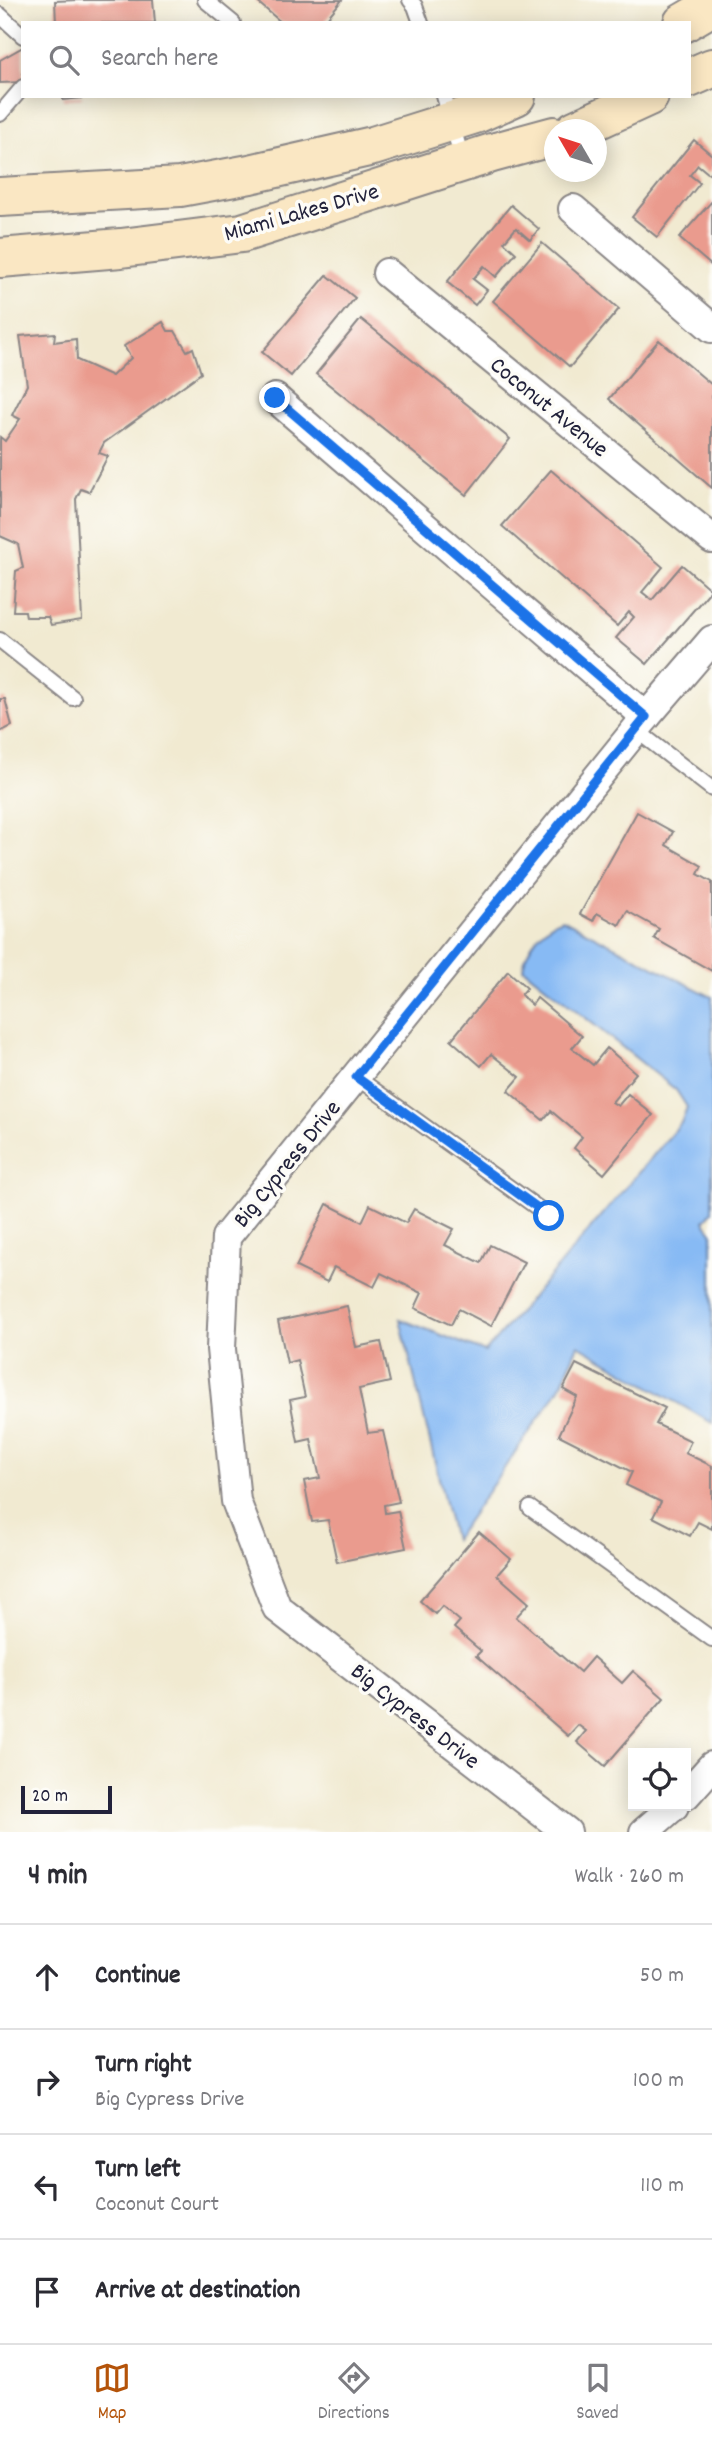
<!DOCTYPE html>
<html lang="en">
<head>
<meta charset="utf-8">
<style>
  body { margin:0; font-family:Dekko,sans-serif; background:#f2f2f3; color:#2b2b33 }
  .controls { position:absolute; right:21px; bottom:21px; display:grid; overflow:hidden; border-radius:0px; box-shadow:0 4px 18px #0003 }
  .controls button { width:63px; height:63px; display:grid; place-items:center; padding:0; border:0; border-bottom:2px solid #e1e1e2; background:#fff; color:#2b2b33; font:35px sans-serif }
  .compass { position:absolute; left:544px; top:119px; width:63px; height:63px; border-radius:50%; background:#fff; box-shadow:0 4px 18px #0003; rotate:309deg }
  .scale { position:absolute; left:21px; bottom:18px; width:91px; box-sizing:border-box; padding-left:7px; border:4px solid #22223b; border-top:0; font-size:19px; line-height:24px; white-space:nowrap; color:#22223b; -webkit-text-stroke:5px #fdfcf7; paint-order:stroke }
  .stop { position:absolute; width:21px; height:21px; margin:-16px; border:5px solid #1a73e8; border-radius:50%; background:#fff }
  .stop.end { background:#1a73e8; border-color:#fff; box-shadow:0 2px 7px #0008 }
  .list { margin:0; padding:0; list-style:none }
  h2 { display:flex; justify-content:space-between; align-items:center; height:91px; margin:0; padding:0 28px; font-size:30px }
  h2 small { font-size:23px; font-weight:400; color:#7c7c81 }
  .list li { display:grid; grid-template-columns:46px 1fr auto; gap:21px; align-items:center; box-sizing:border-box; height:105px; padding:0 28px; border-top:2px solid #e1e1e2 }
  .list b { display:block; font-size:26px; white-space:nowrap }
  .list p { margin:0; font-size:23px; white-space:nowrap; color:#7c7c81 }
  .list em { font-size:23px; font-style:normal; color:#7c7c81 }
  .icon { flex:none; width:38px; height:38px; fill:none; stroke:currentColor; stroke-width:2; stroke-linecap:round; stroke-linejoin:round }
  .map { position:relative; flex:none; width:712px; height:1832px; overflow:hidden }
  .search { position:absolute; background:#fff; box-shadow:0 4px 18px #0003; left:21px; right:21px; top:21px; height:77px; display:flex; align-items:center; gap:18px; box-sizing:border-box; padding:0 24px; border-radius:0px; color:#7c7c81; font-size:26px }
  .sheet { height:511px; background:#fff }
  nav { display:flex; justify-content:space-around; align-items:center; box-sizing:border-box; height:98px; border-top:2px solid #e1e1e2; background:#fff; font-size:19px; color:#7c7c81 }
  nav a { display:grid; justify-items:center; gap:4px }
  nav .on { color:#b45309 }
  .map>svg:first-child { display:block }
  .water { fill:#87baf4; stroke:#546e98; stroke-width:2 }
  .building { fill:#ea9b8e }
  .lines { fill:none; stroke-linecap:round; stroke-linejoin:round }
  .lane-casing { stroke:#8a8686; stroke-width:18 }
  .street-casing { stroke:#8a8686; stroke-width:32 }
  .secondary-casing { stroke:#8a8686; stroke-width:42 }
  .lane { stroke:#fff; stroke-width:14 }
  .street { stroke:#fff; stroke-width:28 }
  .secondary { stroke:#fae7c3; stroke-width:38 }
  .route { stroke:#1a73e8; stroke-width:9 }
  .labels { text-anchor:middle; stroke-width:7; stroke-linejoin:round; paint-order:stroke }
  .street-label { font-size:24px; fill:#22223b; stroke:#fdfcf7 }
</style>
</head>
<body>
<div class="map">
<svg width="712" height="1832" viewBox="0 0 712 1832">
  <rect width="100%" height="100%" fill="#fdfcf7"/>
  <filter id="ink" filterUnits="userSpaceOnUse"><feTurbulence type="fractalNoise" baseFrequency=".0143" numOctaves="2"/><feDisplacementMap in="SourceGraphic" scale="14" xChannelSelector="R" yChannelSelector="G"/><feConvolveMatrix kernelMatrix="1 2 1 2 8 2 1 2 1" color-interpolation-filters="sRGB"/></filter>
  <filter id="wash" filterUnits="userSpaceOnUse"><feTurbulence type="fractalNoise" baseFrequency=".00686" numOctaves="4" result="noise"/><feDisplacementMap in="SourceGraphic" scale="28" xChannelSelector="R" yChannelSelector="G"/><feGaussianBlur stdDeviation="1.57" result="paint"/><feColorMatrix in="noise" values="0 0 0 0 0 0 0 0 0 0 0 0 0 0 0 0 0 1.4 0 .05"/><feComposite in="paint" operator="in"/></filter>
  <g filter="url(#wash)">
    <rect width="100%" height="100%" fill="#f1ead1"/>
    <path class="water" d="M562 919 712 997V1212L704 1221 712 1232V1423L578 1345 560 1388 454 1540 400 1319 485 1352 681 1123 687 1107 676 1090 523 968C526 948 543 925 562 919Z"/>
    <g id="blocks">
      <g class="building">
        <polygon points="78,0 153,0 155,23 56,23 55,1"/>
        <polygon points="255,0 342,0 323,23 282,23"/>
        <polygon points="23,47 23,82 0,83 0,60"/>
        <polygon points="63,96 82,96 82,98 63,100"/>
        <polygon points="694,140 712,155 712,170 709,174 698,165 690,175 700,183 657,237 632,217"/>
        <polygon points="712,201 712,266 679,238"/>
        <polygon points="511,205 539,229 530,240 516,228 504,242 516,253 496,277 484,266 473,279 487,290 475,305 447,282"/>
        <polygon points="542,243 619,309 570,367 493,301"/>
        <polygon points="327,275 355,298 291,376 262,352"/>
        <polygon points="361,319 510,439 466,495 316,374"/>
        <polygon points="163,322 168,331 175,331 187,351 193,348 201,373 104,443 99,453 108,456 89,492 81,489 76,499 82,620 51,625 48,617 26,617 25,611 13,611 16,571 23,568 18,544 0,536 0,437 5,441 20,419 12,415 27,385 20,336 55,333 54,342 76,339 77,360 112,376 131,358 124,346"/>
        <polygon points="659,340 712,385 712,488 609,399"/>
        <polygon points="551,470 663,567 642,592 652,600 682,565 711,590 647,664 616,638 634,617 629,612 617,626 502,526"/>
        <polygon points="0,699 5,699 12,726 0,732"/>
        <polygon points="637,812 673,832 666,845 702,866 698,874 712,882 712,971 654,938 659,929 627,911 619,925 597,913 593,921 580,914"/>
        <polygon points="508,971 527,988 521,995 532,1005 537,998 582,1036 572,1048 593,1065 607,1048 636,1073 612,1102 618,1106 628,1094 653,1115 604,1174 574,1148 582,1137 551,1111 543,1120 508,1091 520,1077 491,1054 481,1066 451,1040"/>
        <polygon points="327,1204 362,1222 370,1205 406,1223 414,1209 454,1229 445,1245 481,1263 490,1245 524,1262 491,1326 459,1309 451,1325 415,1308 422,1293 381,1273 374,1287 334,1267 327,1282 296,1267"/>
        <polygon points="347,1306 356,1347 381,1342 390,1382 359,1389 368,1433 383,1431 399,1502 384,1505 385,1513 398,1511 406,1548 337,1562 328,1520 312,1522 304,1481 320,1478 311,1439 298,1442 290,1400 305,1397 297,1360 287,1363 278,1321"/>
        <polygon points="576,1364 665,1408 656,1424 691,1441 685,1453 712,1466 712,1529 698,1522 690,1536 653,1517 661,1502 626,1485 632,1472 559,1435 577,1397 563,1389"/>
        <polygon points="479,1532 511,1559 497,1575 529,1603 516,1617 580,1672 593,1657 622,1683 633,1671 664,1698 605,1766 577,1742 586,1731 578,1725 568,1736 476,1656 481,1651 454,1628 460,1621 442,1606 435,1614 420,1601"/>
      </g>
    </g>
  </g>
  <g filter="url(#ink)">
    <use href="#blocks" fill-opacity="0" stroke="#8a8686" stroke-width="2"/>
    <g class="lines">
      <g class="lane-casing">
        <g id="lane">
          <polyline points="205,0 233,23"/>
          <polyline points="410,0 415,6 421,23"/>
          <polyline points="0,15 23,36"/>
          <polyline points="444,96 463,162"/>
          <polyline points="0,114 23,87"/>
          <polyline points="0,640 73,698"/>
          <polyline points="636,730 712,789"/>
          <polyline points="356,1077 549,1216"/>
          <polyline points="530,1508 712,1639"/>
        </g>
      </g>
      <g class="street-casing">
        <g id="street">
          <polyline points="573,209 712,328"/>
          <polyline points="387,273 712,539"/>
          <polyline points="275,398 646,717"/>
          <polyline points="686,1795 712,1766"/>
          <polyline points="567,1832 277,1608 236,1501 221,1349 226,1237 646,717 712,640"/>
          <polyline points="644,1832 674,1806"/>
        </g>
      </g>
      <g class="secondary-casing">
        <g id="secondary">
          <polyline points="683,23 712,6"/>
          <polyline points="689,78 712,68"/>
          <polyline points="575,130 649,96"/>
          <polyline points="0,197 180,187 250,174 373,146 478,113 516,96"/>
          <polyline points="0,258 121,248 242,233 492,153 554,136"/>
        </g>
      </g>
      <use href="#lane" class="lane"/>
      <use href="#street" class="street"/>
      <use href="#secondary" class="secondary"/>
    </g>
  </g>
  <g class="lines" filter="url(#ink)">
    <polyline class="route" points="275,398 646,717 356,1077 549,1216"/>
  </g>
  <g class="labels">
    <g class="street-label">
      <text transform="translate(301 211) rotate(-16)" y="8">Miami Lakes Drive</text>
      <text transform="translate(550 406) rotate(39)" y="8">Coconut Avenue</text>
      <text transform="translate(286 1163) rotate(-51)" y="8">Big Cypress Drive</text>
      <text transform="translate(416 1715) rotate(38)" y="8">Big Cypress Drive</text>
    </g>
  </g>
</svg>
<div class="controls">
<button><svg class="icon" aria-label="locate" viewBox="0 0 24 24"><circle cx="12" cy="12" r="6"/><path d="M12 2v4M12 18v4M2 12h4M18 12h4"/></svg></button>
</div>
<svg class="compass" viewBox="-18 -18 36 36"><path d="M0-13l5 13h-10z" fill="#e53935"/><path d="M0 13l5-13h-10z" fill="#7c7c81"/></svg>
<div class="scale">20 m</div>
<div class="stop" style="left:549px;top:1216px"></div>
<div class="stop end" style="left:275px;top:398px"></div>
<div class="search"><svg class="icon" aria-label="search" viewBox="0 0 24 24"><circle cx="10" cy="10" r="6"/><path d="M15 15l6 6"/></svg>Search here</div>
</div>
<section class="sheet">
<h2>4 min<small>Walk · 260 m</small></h2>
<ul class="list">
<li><svg class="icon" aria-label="ahead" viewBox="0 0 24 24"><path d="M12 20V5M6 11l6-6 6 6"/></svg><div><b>Continue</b></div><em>50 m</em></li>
<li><svg class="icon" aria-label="right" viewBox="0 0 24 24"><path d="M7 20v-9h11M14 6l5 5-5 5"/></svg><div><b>Turn right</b><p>Big Cypress Drive</p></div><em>100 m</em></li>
<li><svg class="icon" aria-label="left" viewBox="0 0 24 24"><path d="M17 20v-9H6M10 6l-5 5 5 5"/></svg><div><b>Turn left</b><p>Coconut Court</p></div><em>110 m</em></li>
<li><svg class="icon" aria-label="arrive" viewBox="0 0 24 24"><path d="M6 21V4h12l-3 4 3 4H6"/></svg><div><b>Arrive at destination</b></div></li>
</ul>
</section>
<nav>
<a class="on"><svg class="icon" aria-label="map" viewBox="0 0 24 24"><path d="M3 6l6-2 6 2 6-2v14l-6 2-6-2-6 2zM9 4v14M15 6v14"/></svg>Map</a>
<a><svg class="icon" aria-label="directions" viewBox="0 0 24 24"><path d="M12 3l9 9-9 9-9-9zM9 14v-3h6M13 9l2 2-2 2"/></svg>Directions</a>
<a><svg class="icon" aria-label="saved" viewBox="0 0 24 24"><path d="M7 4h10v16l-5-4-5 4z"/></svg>Saved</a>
</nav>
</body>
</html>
